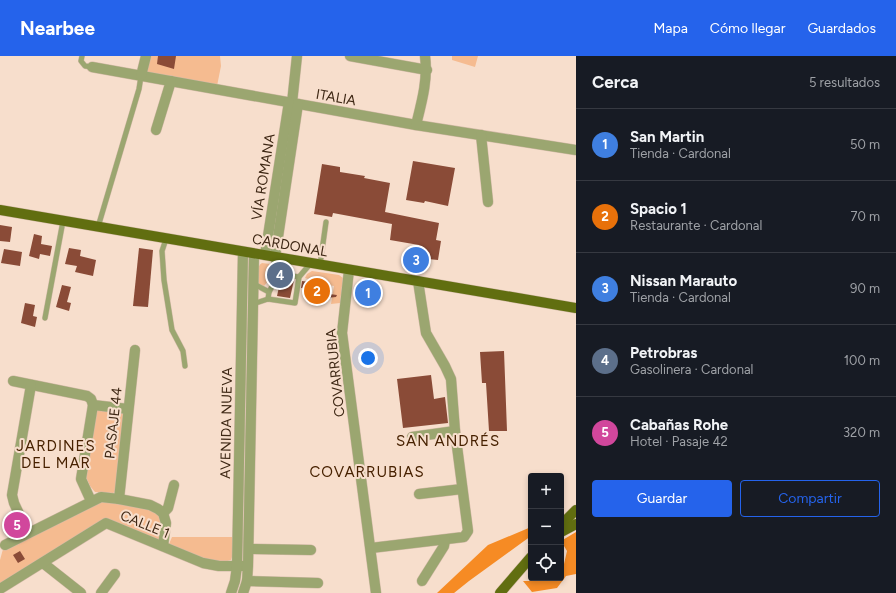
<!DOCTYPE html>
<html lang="es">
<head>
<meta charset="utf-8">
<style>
  body { margin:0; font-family:Figtree,sans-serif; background:#242831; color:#f1f3f6 }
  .controls { position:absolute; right:12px; bottom:12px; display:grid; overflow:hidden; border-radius:4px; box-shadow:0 2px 6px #0003 }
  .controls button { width:36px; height:36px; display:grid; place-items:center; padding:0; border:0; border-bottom:1px solid #363941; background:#171b24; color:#f1f3f6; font:20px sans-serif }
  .you { position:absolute; left:368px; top:302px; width:14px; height:14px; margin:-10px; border:3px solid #fff; border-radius:50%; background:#1a73e8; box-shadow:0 0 0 6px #1a73e833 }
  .badge { display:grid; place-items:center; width:26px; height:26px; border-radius:50%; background:#2563eb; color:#fff; font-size:13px; font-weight:700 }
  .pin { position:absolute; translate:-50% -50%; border:2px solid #fff; box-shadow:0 1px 4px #0006 }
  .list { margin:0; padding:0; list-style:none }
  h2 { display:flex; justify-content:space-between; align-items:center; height:52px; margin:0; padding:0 16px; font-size:17px }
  h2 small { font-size:13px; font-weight:400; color:#9ea1a6 }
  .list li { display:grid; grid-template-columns:26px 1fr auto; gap:12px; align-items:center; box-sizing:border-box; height:72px; padding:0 16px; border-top:1px solid #363941 }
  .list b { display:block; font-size:15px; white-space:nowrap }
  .list p { margin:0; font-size:13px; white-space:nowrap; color:#9ea1a6 }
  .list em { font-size:13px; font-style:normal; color:#9ea1a6 }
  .actions { display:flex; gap:8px; padding:12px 16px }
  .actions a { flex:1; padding:9px 0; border:1px solid #2563eb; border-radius:4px; text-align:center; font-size:14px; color:#2563eb }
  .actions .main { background:#2563eb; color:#fff }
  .icon { flex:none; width:22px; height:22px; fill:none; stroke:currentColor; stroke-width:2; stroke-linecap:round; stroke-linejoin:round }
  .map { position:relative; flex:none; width:576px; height:537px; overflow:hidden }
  header { display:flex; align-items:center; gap:24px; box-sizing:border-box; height:56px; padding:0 20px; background:#2563eb; color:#fff }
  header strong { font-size:19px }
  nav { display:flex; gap:22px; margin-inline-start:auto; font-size:14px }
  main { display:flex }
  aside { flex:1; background:#171b24 }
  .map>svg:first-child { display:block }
  .green { fill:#f5bb90 }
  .forest { fill:#f68b24 }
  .building { fill:#8a4b37 }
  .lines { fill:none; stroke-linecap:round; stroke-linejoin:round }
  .service-casing { stroke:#d2baa7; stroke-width:6 }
  .minor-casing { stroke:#d2baa7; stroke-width:11 }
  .tertiary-casing { stroke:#d2baa7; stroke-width:11 }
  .primary-casing { stroke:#d2baa7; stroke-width:11 }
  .service { stroke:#9ba670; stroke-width:5 }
  .minor { stroke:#9ba670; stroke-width:10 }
  .tertiary { stroke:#9ba670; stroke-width:10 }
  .primary { stroke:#616e10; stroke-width:10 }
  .labels { text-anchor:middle; stroke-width:4; stroke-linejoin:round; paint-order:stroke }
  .street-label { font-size:14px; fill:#3f2815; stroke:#f7decc }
  .neighbourhood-label { font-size:15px; letter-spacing:1px; fill:#472100; stroke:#f7decc }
</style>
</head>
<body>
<header>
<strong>Nearbee</strong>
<nav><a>Mapa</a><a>Cómo llegar</a><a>Guardados</a></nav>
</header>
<main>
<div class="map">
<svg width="576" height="537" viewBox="0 0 576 537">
  <rect width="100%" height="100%" fill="#f7decc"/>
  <g class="green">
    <polygon points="150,0 220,0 221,10 217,30 145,17"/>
    <polygon points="452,0 478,0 475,11 452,4"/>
    <path d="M262 207 270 208 273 214 274 218 264 230 258 228C257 221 256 210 262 207Z"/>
    <polygon points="312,215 339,219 343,222 340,247 331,248 334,230 312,226 312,224 305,222 307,218"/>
    <polygon points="96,351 125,356 115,436 113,437 95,436 90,430 86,421"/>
    <polygon points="97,444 150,451 161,458 161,484 157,484 108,464 0,528 0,504 3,493"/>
    <path d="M172 481H232V501L231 504C214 511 188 497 172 490L169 488Z"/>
  </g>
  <g class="forest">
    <polygon points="531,471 531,480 469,525 454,537 437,537 488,489"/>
    <polygon points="576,476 576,518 566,520 557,532 532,536 523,525 535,525 538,522 561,522 561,508 564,508 567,495 561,485"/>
  </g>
  <g class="building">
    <polygon points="158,0 176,0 174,13 157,8"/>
    <polygon points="413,105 455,112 448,150 425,145 424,147 406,144"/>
    <polygon points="322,108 340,111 340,116 365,120 364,122 390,127 385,156 439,167 436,184 441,185 438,204 428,203 423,198 419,189 390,184 392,168 333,157 332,161 314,158"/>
    <polygon points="0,169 12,171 10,186 0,185"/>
    <polygon points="34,178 42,180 41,188 52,190 50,200 40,198 39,203 29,200"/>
    <polygon points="69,192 81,194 80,200 96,204 93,220 75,216 77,210 65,208"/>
    <polygon points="139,192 153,194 148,251 133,250"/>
    <polygon points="4,193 22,196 20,210 1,207"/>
    <polygon points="281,222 294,224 290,242 277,240"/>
    <polygon points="302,225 324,228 322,237 337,239 336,241 317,243 309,242 311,233 301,232"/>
    <polygon points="62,229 71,231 67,246 71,247 69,255 56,251"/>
    <polygon points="25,247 35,249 33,260 37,261 35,271 21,267"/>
    <polygon points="504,295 507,375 489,375 486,327 482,327 480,296"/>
    <polygon points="431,319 434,343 445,341 448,367 403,372 397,323"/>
    <polygon points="20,495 25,503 18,507 13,499"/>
  </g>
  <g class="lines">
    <g class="service-casing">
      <g id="service">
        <polyline points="82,0 81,5 85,10 92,11"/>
        <polyline points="98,171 139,33 141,20"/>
        <polyline points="166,183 162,195 164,224 172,274 183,295 185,310"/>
        <polyline points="320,209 326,166"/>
        <polyline points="279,218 299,221"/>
        <polyline points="254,228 269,236"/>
        <polyline points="268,243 269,236 279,218 272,201"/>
        <polyline points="253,248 268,243 295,247 299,221 311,207"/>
        <polyline points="45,262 63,165"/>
      </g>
    </g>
    <g class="minor-casing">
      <g id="minor">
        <polyline points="350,0 427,14"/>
        <polyline points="92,11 416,69 576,94"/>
        <polyline points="141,20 146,0"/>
        <polyline points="292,47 297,0"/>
        <path d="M416 69C422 45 428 24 425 0"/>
        <polyline points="156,74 171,25"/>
        <polyline points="481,79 488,146"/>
        <polyline points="265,199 289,46"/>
        <polyline points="275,201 298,48"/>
        <polyline points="349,214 342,277 376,537"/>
        <polyline points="13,325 87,340 91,343 93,349 81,423 91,445"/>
        <polyline points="93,349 128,353"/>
        <polyline points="412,381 455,375"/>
        <polyline points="419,438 462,433"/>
        <polyline points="119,443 135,294"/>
        <polyline points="163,457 168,452 174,429"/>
        <polyline points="28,477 14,447 12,439 31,329"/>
        <polyline points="5,489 101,441 119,443 150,449 158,453 163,457 166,467 163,490"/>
        <polyline points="371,492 464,481 468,475 455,375 451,323 445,310 426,277 418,225"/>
        <polyline points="249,493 311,494"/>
        <polyline points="43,507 81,537"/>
        <polyline points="247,525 318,527"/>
        <polyline points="422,525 444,490 445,484"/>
        <polyline points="0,533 106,467 203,507 219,510 245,510"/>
        <polyline points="101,537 115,518"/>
      </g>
    </g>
    <g class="tertiary-casing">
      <g id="tertiary">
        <polyline points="231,537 235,525 237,510 243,196"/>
        <polyline points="243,537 247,525 248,510 254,198"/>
      </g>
    </g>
    <g class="primary-casing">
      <g id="primary">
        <polyline points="0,154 576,252"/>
        <polyline points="561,469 576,454"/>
        <polyline points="561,476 576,468"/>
        <polyline points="500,537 531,501"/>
      </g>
    </g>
    <use href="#service" class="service"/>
    <use href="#minor" class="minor"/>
    <use href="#tertiary" class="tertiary"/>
    <use href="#primary" class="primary"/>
  </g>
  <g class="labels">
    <g class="street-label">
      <text transform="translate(336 41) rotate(10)" y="5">ITALIA</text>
      <text transform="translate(263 121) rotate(-81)" y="5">VÍA ROMANA</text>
      <text transform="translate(290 189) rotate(10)" y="5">CARDONAL</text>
      <text transform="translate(335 317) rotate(-96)" y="5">COVARRUBIA</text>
      <text transform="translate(113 367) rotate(-84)" y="5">PASAJE 44</text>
      <text transform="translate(226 367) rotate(-89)" y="5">AVENIDA NUEVA</text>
      <text transform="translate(145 468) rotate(22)" y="5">CALLE 1</text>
    </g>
    <g class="neighbourhood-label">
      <text x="448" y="390">SAN ANDRÉS</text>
      <text x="56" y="395">JARDINES<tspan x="56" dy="17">DEL MAR</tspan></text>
      <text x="367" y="421">COVARRUBIAS</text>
    </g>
  </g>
</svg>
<div class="controls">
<button>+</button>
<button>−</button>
<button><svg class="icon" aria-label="locate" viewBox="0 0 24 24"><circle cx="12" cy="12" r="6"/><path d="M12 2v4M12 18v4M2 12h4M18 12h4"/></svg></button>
</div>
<div class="you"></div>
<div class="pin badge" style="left:368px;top:237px;background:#3f7fe0">1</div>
<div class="pin badge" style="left:317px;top:235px;background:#e8710a">2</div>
<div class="pin badge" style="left:416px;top:204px;background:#3f7fe0">3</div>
<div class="pin badge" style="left:280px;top:219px;background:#5c6f8a">4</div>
<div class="pin badge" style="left:17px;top:469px;background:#d1479c">5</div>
</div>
<aside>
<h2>Cerca<small>5 resultados</small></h2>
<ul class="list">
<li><span class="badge" style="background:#3f7fe0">1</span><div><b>San Martin</b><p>Tienda · Cardonal</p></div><em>50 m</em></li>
<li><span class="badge" style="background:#e8710a">2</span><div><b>Spacio 1</b><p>Restaurante · Cardonal</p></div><em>70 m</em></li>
<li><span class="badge" style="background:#3f7fe0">3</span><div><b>Nissan Marauto</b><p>Tienda · Cardonal</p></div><em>90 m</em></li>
<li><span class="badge" style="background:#5c6f8a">4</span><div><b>Petrobras</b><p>Gasolinera · Cardonal</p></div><em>100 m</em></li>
<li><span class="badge" style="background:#d1479c">5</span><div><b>Cabañas Rohe</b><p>Hotel · Pasaje 42</p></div><em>320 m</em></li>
</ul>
<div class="actions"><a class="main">Guardar</a><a>Compartir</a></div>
</aside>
</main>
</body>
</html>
